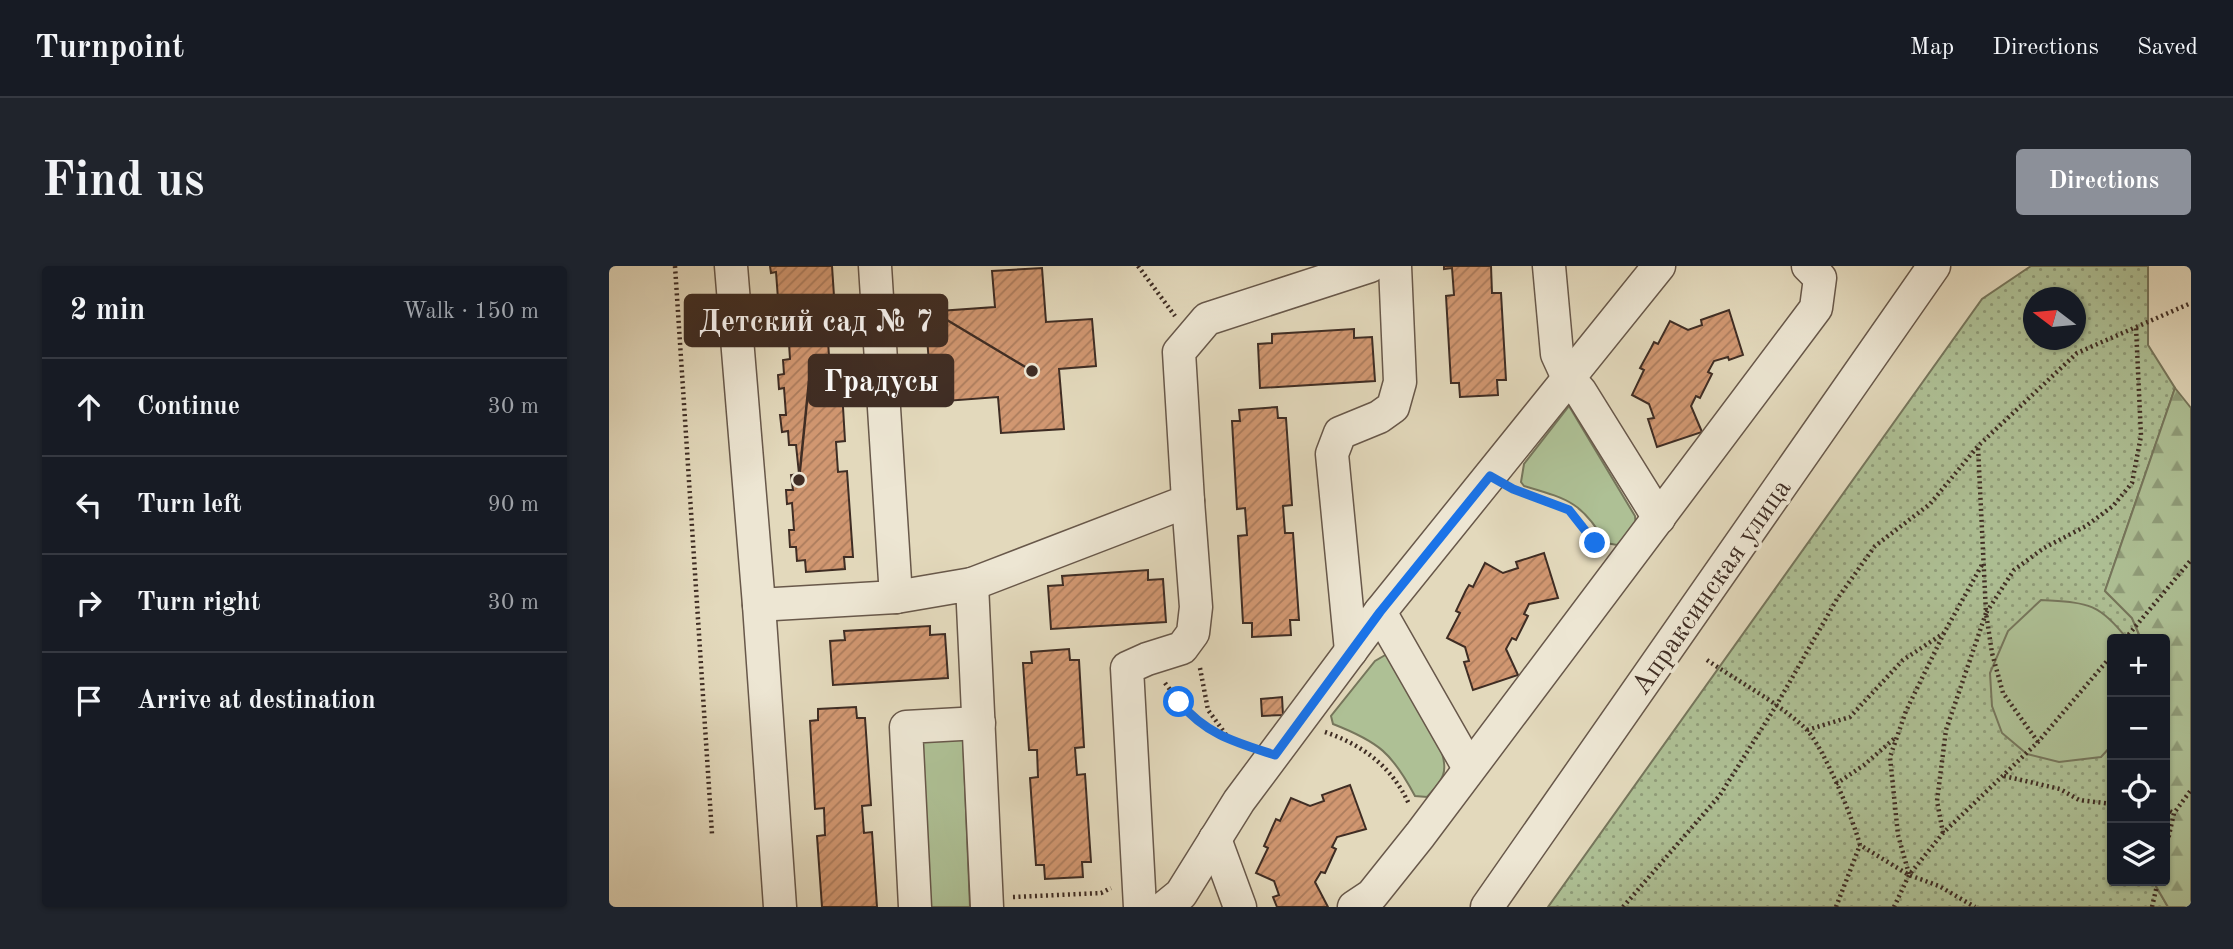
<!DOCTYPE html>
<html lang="en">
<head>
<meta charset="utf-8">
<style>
  body { margin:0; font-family:"Old Standard TT",serif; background:#20242c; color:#f1f3f6 }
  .controls { position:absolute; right:21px; bottom:21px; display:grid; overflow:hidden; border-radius:7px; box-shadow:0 2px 5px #0004 }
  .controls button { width:63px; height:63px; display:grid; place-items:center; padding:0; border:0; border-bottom:2px solid #363941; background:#171b24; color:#f1f3f6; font:35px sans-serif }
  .compass { position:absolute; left:1414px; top:21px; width:63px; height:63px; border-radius:50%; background:#171b24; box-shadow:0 2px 5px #0004; rotate:286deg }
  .stop { position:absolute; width:21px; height:21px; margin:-16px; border:5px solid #1a73e8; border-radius:50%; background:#fff }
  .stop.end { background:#1a73e8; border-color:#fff; box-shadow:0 2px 7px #0008 }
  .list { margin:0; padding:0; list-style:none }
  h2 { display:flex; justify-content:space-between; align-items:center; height:91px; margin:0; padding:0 28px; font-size:30px }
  h2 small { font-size:23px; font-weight:400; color:#9ea1a6 }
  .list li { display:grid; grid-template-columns:46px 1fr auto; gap:21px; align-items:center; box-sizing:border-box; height:98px; padding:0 28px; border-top:2px solid #363941 }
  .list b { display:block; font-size:26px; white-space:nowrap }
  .list em { font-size:23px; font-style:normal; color:#9ea1a6 }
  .icon { flex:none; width:38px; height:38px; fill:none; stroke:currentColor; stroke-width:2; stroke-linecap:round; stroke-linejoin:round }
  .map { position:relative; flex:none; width:1582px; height:641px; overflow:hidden; border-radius:7px }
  header { display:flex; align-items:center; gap:42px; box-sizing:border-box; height:98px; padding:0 35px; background:#171b24; border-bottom:2px solid #363941 }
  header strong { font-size:33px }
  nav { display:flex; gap:38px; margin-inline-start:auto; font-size:24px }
  .intro { display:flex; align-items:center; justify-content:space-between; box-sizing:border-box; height:168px; padding:0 42px }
  h1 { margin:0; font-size:49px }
  .button { padding:18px 32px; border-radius:7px; background:#8c9099; color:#fff; font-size:24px; font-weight:700 }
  main { display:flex; gap:42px; padding:0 42px }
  aside { flex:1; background:#171b24; border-radius:7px; box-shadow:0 2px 5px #0004 }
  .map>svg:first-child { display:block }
  .grass { fill:url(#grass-dots); stroke:#76765c; stroke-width:2; fill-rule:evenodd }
  .forest { fill:url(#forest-firs); stroke:#76765c; stroke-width:2 }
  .park { fill:#aec095; stroke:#76765c; stroke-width:2 }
  .building { fill:url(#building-hatch); stroke:#3f2d24; stroke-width:2 }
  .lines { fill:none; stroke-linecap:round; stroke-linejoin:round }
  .minor-casing { stroke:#68584a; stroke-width:35 }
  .path { stroke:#3f2d24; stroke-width:4.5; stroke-dasharray:2 3.5; stroke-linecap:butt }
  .minor { stroke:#ede6d3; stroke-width:32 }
  .route { stroke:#1a73e8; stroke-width:9 }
  .labels { text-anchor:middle; stroke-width:7; stroke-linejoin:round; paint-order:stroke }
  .street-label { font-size:28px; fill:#3f2d24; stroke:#ede6d3 }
  .leader { fill:none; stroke:#3f2d24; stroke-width:2.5 }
  .callout-dot { fill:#3f2d24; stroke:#ede6d3; stroke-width:2.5 }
  .callout { fill:#3f2d24; stroke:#3f2d24; stroke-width:2.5 }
  .callout-label { font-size:30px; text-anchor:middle; font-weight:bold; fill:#fff }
</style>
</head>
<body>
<header>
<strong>Turnpoint</strong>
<nav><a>Map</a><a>Directions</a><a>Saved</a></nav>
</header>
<div class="intro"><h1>Find us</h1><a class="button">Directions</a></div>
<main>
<aside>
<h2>2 min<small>Walk · 150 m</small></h2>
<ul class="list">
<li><svg class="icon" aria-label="ahead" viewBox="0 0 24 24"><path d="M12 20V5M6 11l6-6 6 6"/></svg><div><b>Continue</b></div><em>30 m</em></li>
<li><svg class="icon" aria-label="left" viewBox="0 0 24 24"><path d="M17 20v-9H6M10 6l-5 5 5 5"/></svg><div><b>Turn left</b></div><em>90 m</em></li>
<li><svg class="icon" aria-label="right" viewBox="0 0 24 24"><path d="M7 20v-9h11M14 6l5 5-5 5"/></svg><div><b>Turn right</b></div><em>30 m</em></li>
<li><svg class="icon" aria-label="arrive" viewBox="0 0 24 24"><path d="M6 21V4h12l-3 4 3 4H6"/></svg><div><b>Arrive at destination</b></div></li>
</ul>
</aside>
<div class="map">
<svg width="1582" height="641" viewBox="0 0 1582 641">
  <defs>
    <pattern id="grass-dots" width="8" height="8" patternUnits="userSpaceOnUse" patternTransform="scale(1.75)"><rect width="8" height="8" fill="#aec095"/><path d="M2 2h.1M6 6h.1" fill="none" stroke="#8f9c79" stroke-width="1.8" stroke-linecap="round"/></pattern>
    <pattern id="forest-firs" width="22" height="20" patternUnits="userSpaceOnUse" patternTransform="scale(1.75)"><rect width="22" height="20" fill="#aec095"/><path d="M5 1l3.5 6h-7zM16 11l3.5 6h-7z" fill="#8f9c79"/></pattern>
    <pattern id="building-hatch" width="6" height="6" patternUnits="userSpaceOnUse" patternTransform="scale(1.75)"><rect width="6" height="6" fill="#d19771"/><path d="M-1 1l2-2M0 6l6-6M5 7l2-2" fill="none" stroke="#ab7c5d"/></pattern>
  </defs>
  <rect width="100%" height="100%" fill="#e3d9bc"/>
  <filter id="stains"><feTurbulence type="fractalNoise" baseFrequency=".00286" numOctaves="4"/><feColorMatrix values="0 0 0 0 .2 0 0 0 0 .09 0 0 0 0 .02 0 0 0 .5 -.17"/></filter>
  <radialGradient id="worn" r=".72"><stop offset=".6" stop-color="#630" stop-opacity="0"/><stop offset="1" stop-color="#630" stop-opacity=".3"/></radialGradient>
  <path class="grass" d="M1422 0H1539V79L1566 122 1496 325 1523 352 1532 373H1503V615H1544L1559 641H939L1373 33ZM1424 32H1466V74H1424Z"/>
  <polygon class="forest" points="1566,122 1582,142 1582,641 1559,641 1544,615 1556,615 1556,373 1532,373 1523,352 1496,325"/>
  <g class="park">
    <path d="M960 140 1026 250 1027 261 1008 279 997 277C973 236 959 233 915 220L912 216 915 198Z"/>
    <path d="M1432 334C1476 337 1489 335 1518 373H1503V479L1492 491 1450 496 1418 488 1393 467 1383 440 1381 407 1399 365Z"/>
    <path d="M778 388C793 412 844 483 834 509 831 518 824 524 818 531L806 530C783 487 770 476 724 458L722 450 766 395Z"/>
    <polygon points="354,472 361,641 314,641 306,475"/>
  </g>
  <g class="building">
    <polygon points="161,0 223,0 227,60 218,60 220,90 231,90 236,175 227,176 229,206 238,205 244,291 235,291 236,303 197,306 196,294 188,295 187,281 181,281 180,264 185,264 183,237 178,238 177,224 184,224 182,209 190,208 187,179 180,179 179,165 173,166 171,149 177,149 175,122 170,123 169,109 175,108 174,94 181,93 179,63 173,63 171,50 164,50 164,33 169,33 167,6 162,7"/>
    <polygon points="835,0 882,0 883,27 892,27 897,114 888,114 889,129 851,131 850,117 842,117 837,30 845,29 843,2 835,3"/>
    <polygon points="433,2 437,56 483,53 487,100 450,103 455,163 392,167 389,131 323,136 316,46 386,41 383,5"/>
    <polygon points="1120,44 1134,89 1120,94 1119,91 1105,95 1099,106 1103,108 1091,132 1087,130 1082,140 1093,166 1048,181 1039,153 1045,152 1040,138 1023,129 1035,104 1031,102 1042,82 1045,76 1049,78 1061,55 1079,64 1093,59 1092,54"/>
    <polygon points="745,63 745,72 763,71 766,115 651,122 649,78 663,77 663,68"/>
    <polygon points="668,141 669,152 677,152 683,239 674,240 676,267 684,267 690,354 681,354 682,369 643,371 643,357 634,357 629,270 638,269 636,242 628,243 623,155 631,155 630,144"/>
    <polygon points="935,287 949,332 920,338 915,348 919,350 907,374 903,372 897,383 909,409 864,424 855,396 860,395 856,381 838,372 851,347 847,345 857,324 860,319 864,321 876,297 894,307 909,302 907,296"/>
    <polygon points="539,304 539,314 554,313 557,356 442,363 439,320 454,319 453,310"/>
    <polygon points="321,360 321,369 336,368 339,412 224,419 221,375 236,374 235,365"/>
    <polygon points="460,383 461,394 470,394 475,481 466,482 468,509 476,508 482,596 473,596 474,611 436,613 435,599 427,599 421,512 429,511 428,484 420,484 414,397 423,397 422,386"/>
    <polygon points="673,431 674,449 653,450 652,433"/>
    <polygon points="247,441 248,452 256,452 262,539 253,540 255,567 263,566 268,641 213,641 208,570 216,569 215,542 206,543 201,455 209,454 209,443"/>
    <polygon points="741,519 757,563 728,571 723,581 727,583 716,607 712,606 706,616 719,641 668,641 664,631 670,629 665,615 647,607 659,582 655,580 667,553 671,555 682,532 701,540 715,535 713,529"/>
  </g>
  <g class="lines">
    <g class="minor-casing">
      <g id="minor">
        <polyline points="122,0 150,339 171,641"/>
        <polyline points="266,0 287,331"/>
        <polyline points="940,0 948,88 959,112 971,125 1050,252"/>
        <polyline points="363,318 579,235 570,86 598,53 761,0"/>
        <polyline points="150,339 287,331 363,318 378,641"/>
        <polyline points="771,346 860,502"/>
        <polyline points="742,385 723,188 731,167 770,151 784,141 791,116 786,0"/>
        <polyline points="606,573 631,641"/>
        <polyline points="306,641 297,461 370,457"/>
        <polyline points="531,641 518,402 538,393 573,382 584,367 587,341 579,235"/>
        <polyline points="556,641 572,628 630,535 771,346 1050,0"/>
        <polyline points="745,641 763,629 811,569 1207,42 1211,12 1199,0"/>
        <polyline points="878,641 1325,0"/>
      </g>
    </g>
    <g class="path">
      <polyline points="66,0 103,568"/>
      <polyline points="529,0 566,50"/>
      <path d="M906 224C946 237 974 243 989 287"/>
      <polyline points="1516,373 1582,294"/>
      <path d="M1098 394C1130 416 1167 435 1196 462 1214 479 1244 553 1251 579L1300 609 1330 620 1366 641"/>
      <polyline points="591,402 599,444 618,470"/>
      <path d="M556 417C582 452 596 466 638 480"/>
      <polyline points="1198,464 1241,451 1294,394 1335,367"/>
      <path d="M716 466C754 479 783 501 800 538"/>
      <polyline points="1429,476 1394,427 1383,387 1377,347 1405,304 1435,282 1477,260 1504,240 1523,217 1532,170 1527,61"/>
      <polyline points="1395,510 1451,523 1470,534 1503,538"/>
      <polyline points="1227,518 1255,499 1287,471"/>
      <polyline points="1556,543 1565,547"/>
      <polyline points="1334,567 1328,535 1337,464 1377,347 1369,181"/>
      <polyline points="1556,587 1565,547 1582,524"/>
      <polyline points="1300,608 1289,569 1281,491 1297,445 1335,367 1374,297"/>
      <polyline points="404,631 492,627 502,622"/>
      <polyline points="1014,641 1111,529 1167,440 1228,333 1266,280 1321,238 1369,180 1468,87 1582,37"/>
      <polyline points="1227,641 1251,579"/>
      <polyline points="1285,641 1300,609 1334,567 1429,476 1503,389"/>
      <polyline points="1543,641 1549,615"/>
    </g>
    <use href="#minor" class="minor"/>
  </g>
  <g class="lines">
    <path class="route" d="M570 436C598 469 626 476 666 489L771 346 881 210 904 223 960 244 986 277"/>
  </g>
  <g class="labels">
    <g class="street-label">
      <text transform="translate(1101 320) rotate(-55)" y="10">Апраксинская улица</text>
    </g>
  </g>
  <path class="leader" d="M423 105L338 54M190 214L200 115"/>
  <g class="callout-dot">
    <circle cx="423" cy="105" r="7"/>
    <circle cx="190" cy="214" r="7"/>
  </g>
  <g class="callout">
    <rect x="76" y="29" width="262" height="51" rx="7"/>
    <rect x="200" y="89" width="144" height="51" rx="7"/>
  </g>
  <g class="callout-label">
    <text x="207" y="65">Детский сад № 7</text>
    <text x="272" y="125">Градусы</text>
  </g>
  <rect width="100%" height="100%" filter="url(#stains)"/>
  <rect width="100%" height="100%" fill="url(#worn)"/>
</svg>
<div class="controls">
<button>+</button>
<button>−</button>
<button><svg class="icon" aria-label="locate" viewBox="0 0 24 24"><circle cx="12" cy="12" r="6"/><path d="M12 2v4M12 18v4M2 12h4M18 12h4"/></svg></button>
<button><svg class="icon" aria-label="layers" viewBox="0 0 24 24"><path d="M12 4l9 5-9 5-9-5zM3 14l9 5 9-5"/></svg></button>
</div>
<svg class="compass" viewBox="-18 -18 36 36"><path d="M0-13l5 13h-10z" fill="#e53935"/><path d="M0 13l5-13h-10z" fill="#9ea1a6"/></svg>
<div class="stop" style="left:570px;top:436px"></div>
<div class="stop end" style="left:986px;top:277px"></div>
</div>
</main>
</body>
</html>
